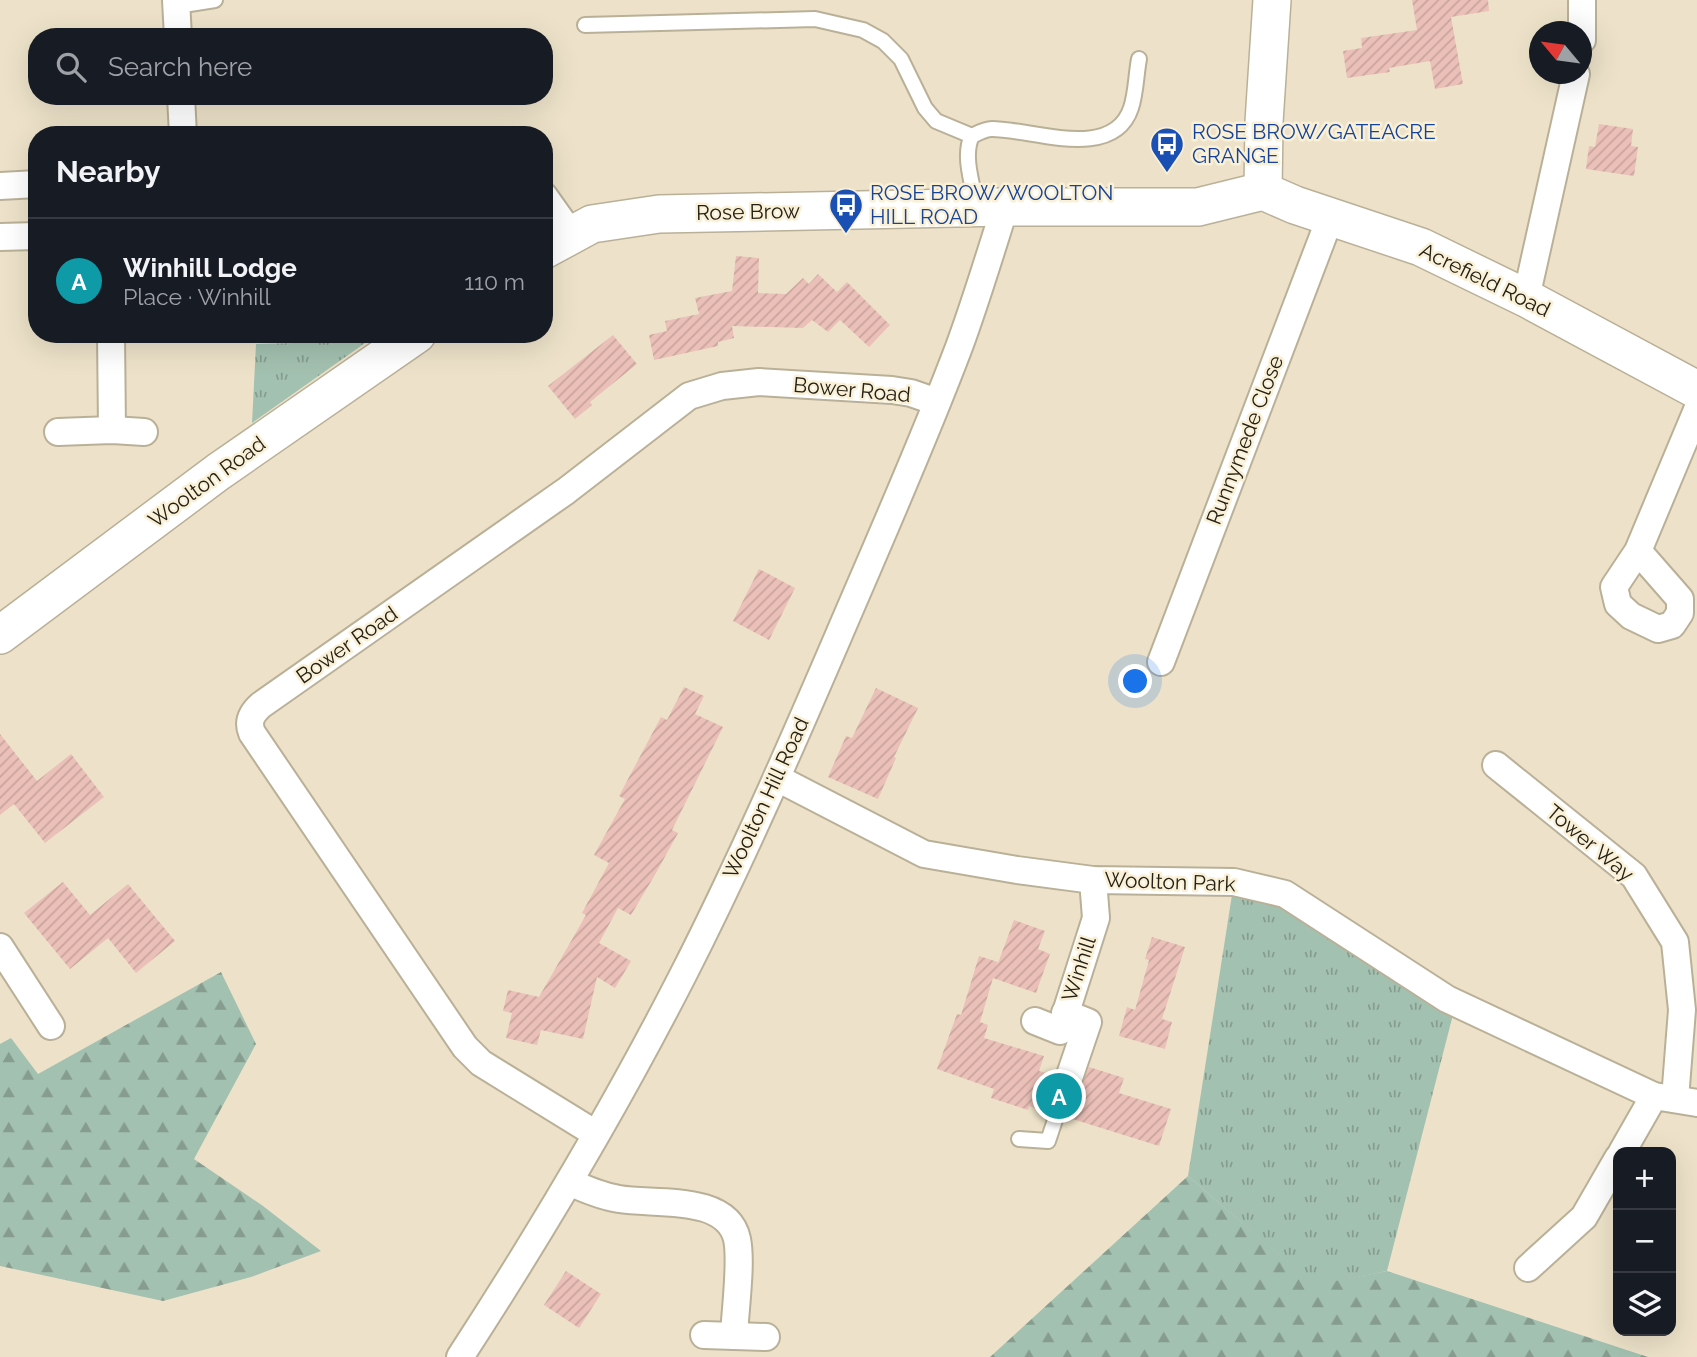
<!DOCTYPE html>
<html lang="en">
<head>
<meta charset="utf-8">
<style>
  body { margin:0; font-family:Raleway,sans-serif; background:#242831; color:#f1f3f6 }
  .controls { position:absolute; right:21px; bottom:21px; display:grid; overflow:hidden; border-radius:14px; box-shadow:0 7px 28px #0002 }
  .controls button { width:63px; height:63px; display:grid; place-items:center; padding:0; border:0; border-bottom:2px solid #363941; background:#171b24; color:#f1f3f6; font:35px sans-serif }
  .compass { position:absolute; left:1529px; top:21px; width:63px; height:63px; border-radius:50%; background:#171b24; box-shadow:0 7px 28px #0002; rotate:299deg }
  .you { position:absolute; left:1136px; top:682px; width:24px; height:24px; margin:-18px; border:5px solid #fff; border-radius:50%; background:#1a73e8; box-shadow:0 0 0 10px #1a73e833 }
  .badge { display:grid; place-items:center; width:46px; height:46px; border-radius:50%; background:#b45309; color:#fff; font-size:23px; font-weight:700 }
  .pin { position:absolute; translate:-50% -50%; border:4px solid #fff; box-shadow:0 2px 7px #0006 }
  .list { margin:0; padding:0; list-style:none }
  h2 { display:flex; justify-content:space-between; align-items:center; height:91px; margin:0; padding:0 28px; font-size:30px }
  h2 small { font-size:23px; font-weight:400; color:#9ea1a6 }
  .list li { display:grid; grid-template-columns:46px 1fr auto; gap:21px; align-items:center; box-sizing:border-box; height:126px; padding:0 28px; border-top:2px solid #363941 }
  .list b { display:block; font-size:26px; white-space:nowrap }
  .list p { margin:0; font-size:23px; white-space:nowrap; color:#9ea1a6 }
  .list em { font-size:23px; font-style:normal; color:#9ea1a6 }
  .icon { flex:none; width:38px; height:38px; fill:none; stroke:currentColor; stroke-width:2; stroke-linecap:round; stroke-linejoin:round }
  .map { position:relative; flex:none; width:1697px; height:1357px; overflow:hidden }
  .search { position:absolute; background:#171b24; box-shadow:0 7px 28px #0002; left:28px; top:28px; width:525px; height:77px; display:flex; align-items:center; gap:18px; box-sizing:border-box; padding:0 24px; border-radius:28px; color:#9ea1a6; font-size:26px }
  .panel { position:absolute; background:#171b24; box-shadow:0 7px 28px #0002; left:28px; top:126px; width:525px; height:217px; border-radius:28px }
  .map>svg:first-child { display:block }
  .grass { fill:url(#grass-tufts) }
  .forest { fill:url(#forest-firs) }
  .building { fill:url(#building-hatch) }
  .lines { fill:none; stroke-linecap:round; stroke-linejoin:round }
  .lane-casing { stroke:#bab098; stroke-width:18 }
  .street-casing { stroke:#bab098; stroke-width:30 }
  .secondary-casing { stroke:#bab098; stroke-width:40 }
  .lane { stroke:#fff; stroke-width:14 }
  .street { stroke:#fff; stroke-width:26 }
  .secondary { stroke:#fff; stroke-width:37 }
  .labels { text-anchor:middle; stroke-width:5; stroke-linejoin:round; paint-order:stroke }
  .transit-label { font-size:21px; fill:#164399; stroke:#faf0d6; text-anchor:start }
  .street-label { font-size:21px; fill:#242017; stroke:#faf0d6 }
</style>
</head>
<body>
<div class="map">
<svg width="1697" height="1357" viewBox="0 0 1697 1357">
  <defs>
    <pattern id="grass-tufts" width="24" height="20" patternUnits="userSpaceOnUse" patternTransform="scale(1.75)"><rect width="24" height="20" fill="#a3c1b0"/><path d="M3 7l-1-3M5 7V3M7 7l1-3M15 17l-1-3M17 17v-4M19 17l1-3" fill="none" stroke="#859c8e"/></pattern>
    <pattern id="forest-firs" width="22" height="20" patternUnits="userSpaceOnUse" patternTransform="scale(1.75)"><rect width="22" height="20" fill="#a3c1b0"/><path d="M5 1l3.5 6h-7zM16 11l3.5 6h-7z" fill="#859c8e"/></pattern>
    <pattern id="building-hatch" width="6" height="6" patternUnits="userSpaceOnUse" patternTransform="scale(1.75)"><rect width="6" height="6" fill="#eac0b8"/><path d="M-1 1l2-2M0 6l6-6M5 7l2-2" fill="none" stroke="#c9a59d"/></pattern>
  </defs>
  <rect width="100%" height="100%" fill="#ede2c9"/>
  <g class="grass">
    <polygon points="368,341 252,423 256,344"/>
    <polygon points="1234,882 1318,915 1456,1003 1387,1271 1314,1286 1188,1176"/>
  </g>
  <g class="forest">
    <polygon points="221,972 256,1044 194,1159 263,1206 321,1251 251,1277 163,1301 0,1266 0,1044 11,1038 38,1074"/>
    <polygon points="1188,1176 1314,1285 1387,1271 1648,1357 990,1357"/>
  </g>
  <g class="building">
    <polygon points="1412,0 1488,0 1489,11 1451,17 1463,84 1435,89 1430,61 1389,68 1390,72 1347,78 1343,51 1362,48 1361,38 1417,30"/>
    <polygon points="1599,124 1633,129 1631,146 1638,147 1634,176 1586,169 1589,146 1595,147"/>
    <polygon points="736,256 759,258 758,293 786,294 803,278 809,284 818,274 837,292 847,282 890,325 869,347 840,320 828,332 812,320 803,328 732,326 734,338 718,342 718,346 654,360 649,335 667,331 665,321 699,314 695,298 732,291"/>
    <polygon points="613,335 637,364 590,402 592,405 575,419 548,386"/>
    <polygon points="759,569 795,588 769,640 733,621"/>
    <polygon points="684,687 704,696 695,714 723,727 672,830 678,833 656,873 631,915 618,908 599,943 631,961 615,988 597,977 583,1039 541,1030 537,1045 506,1038 512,1013 503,1011 508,990 539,997 586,915 582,913 609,863 594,855 625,799 619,796 661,717 667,720"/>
    <polygon points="876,688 918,708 894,757 896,758 878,799 828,777 846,736 852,738"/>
    <polygon points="0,734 37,781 71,754 104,797 45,843 14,804 0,815"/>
    <polygon points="63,882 90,915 128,884 175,941 136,973 108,938 70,969 24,913"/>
    <polygon points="1014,920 1045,931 1038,949 1050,954 1036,993 993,978 980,1022 988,1025 984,1038 1044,1056 1039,1071 1054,1075 1057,1088 1065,1093 1073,1093 1080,1089 1089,1067 1124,1078 1119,1093 1171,1109 1159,1146 1066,1117 1065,1108 1059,1105 1051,1106 1048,1112 1029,1106 1028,1110 991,1098 994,1089 937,1069 957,1014 961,1015 979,956 998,962 997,966"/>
    <polygon points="1152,937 1185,947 1162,1019 1172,1022 1165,1049 1119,1036 1127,1007 1135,1010 1149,960 1145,959"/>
    <polygon points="566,1271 601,1294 579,1328 544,1305"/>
  </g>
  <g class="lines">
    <g class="lane-casing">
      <g id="lane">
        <polyline points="177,6 215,0"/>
        <polyline points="585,25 815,19 863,30 883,41 901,59 925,108 936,121 972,136"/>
        <path d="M977 207C973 186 962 155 972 136 978 133 985 129 992 129 1032 129 1113 162 1131 108 1136 93 1136 75 1139 59"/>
        <polyline points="1019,1139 1048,1141 1057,1114"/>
      </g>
    </g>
    <g class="street-casing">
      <g id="street">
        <polyline points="176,0 178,37"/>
        <polyline points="1582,40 1582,0"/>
        <polyline points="181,96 183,135"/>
        <polyline points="0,186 37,184"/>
        <polyline points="544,196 571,234"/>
        <polyline points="0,237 37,236"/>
        <polyline points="1526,298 1576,74"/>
        <polyline points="111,334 112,430"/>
        <polyline points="58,432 112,430 144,432"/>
        <polyline points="1638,551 1680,599 1680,613 1672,625 1658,629 1631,616 1618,604 1614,587 1638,551 1697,410"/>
        <polyline points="1161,662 1330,218"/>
        <polyline points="1496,765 1634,876 1675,942 1682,1010 1675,1099"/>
        <polyline points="777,778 924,854 1017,870 1093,880 1234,882 1285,894 1447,999 1654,1096 1697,1103"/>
        <polyline points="0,947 51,1026"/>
        <polyline points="1065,1013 1088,1022 1069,1078"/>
        <polyline points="1035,1021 1060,1031 1096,918 1093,880"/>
        <path d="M596 1134 481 1063 465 1047 252 733C247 721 252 713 261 705L566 491 689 396 722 386 759 382 892 390 911 393 937 402"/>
        <polyline points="1622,1152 1654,1096"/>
        <path d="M569 1182C585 1189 601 1196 619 1199 655 1205 727 1194 737 1239 742 1262 735 1311 734 1336"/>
        <polyline points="1528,1268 1584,1217 1618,1158"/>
        <polyline points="704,1335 766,1337"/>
        <path d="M460 1357C540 1234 616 1106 683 975 739 865 789 751 838 637 879 541 922 445 959 347 976 301 990 254 1005 207"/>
      </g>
    </g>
    <g class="secondary-casing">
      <g id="secondary">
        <polyline points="1263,191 1295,205 1421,247 1526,298 1697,390"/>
        <polyline points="1263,191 1264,122 1272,0"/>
        <polyline points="544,250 592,224 659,214 1005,207 1198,207 1263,191"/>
        <polyline points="0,635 218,472 417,334"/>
      </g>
    </g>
    <use href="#lane" class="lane"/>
    <use href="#street" class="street"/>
    <use href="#secondary" class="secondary"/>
  </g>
  <defs>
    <g id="bus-pin" transform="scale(1.75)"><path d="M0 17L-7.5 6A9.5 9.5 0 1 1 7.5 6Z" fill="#1a4fb4" stroke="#faf0d6"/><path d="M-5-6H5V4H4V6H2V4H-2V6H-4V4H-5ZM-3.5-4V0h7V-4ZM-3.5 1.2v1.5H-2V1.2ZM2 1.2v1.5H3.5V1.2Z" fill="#fff"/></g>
  </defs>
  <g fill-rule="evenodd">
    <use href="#bus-pin" x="1167" y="144"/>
    <use href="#bus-pin" x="846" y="205"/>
  </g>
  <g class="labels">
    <g class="transit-label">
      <text x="1192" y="139">ROSE BROW/GATEACRE<tspan x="1192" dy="24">GRANGE</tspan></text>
      <text x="870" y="200">ROSE BROW/WOOLTON<tspan x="870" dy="24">HILL ROAD</tspan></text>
    </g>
    <g class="street-label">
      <text transform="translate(748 212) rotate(-1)" y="7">Rose Brow</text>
      <text transform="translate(1485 280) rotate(26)" y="7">Acrefield Road</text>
      <text transform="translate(852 390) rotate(5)" y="7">Bower Road</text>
      <text transform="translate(1245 440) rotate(-69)" y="7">Runnymede Close</text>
      <text transform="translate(207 482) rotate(-36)" y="7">Woolton Road</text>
      <text transform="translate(347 645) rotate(-35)" y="7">Bower Road</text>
      <text transform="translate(766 798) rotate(-65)" y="7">Woolton Hill Road</text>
      <text transform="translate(1590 843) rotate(40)" y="7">Tower Way</text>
      <text transform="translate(1170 882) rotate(2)" y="7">Woolton Park</text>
      <text transform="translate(1079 969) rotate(-72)" y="7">Winhill</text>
    </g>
  </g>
</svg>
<div class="controls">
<button>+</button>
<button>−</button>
<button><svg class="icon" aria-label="layers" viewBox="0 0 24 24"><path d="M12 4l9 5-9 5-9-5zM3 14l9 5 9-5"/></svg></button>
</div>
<svg class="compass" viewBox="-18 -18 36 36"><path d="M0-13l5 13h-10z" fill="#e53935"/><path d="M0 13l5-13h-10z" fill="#9ea1a6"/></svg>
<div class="you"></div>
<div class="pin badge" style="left:1059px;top:1096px;background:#0f9aa8">A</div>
<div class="search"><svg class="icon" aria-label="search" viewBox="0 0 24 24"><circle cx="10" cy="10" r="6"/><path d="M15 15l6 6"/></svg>Search here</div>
<section class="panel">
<h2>Nearby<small></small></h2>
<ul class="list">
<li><span class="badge" style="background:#0f9aa8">A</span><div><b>Winhill Lodge</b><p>Place · Winhill</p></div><em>110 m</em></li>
</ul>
</section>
</div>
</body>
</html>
